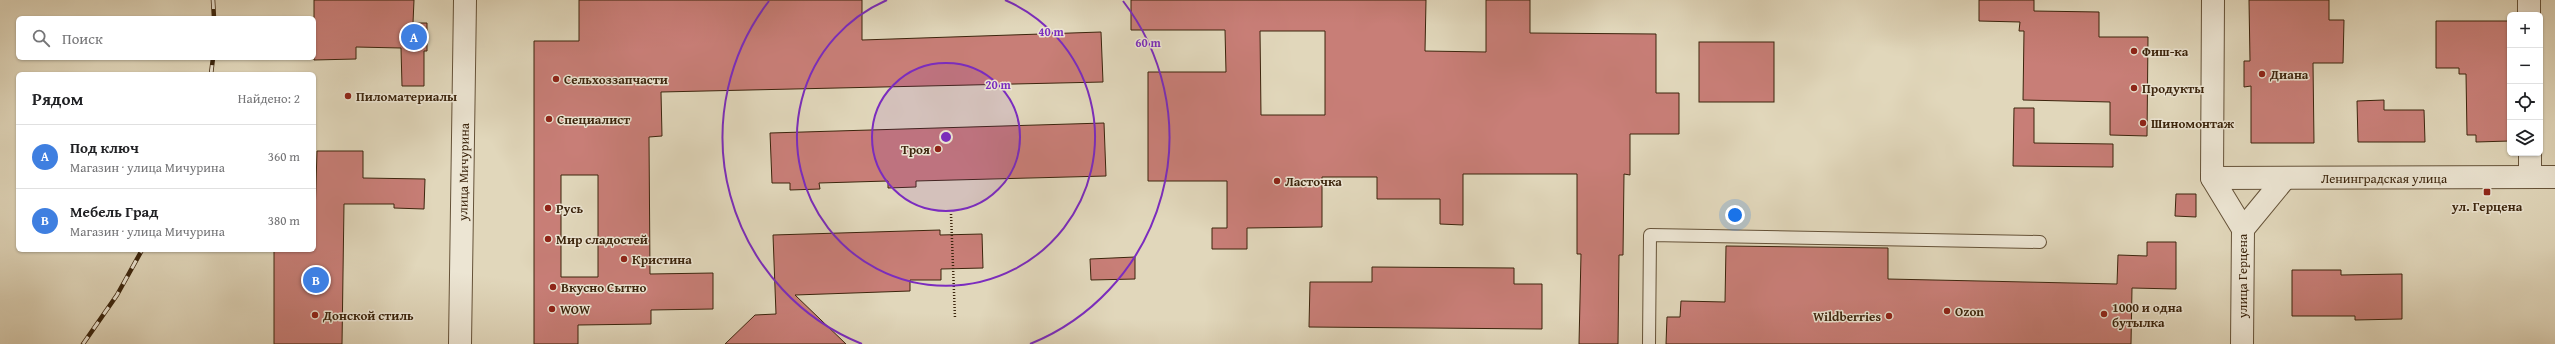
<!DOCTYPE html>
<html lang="ru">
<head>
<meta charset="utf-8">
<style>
  body { margin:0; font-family:"Gentium Book Plus",serif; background:#f6f6f6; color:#202124 }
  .controls { position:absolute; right:12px; top:12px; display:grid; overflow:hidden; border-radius:6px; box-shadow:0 1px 3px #0004 }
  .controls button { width:36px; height:36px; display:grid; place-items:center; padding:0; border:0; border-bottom:1px solid #e0e0e0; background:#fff; color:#202124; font:20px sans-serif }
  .you { position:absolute; left:1735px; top:215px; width:14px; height:14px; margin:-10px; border:3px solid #fff; border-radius:50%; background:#1a73e8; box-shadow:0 0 0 6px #1a73e833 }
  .badge { display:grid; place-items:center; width:26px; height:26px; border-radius:50%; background:#ea580c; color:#fff; font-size:13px; font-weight:700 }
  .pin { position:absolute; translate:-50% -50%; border:2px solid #fff; box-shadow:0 1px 4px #0006 }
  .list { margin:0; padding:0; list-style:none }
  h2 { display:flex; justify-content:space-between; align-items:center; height:52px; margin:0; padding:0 16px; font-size:17px }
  h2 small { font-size:13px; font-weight:400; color:#757577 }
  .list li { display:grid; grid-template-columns:26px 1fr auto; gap:12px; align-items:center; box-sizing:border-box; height:64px; padding:0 16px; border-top:1px solid #e0e0e0 }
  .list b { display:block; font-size:15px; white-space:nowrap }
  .list p { margin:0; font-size:13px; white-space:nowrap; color:#757577 }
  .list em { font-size:13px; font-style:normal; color:#757577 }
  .icon { flex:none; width:22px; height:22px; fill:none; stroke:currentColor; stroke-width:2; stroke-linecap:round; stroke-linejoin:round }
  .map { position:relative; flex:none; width:2555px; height:344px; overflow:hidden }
  .search { position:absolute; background:#fff; box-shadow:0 1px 3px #0004; left:16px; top:16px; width:300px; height:44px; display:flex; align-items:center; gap:10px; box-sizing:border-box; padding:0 14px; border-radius:6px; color:#757577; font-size:15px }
  .panel { position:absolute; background:#fff; box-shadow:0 1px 3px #0004; left:16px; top:72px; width:300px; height:180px; border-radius:6px }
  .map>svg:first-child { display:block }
  .building { fill:#c87e77; stroke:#3c250d; fill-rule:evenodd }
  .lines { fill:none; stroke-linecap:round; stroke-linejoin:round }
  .service-casing { stroke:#655238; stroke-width:14 }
  .minor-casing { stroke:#655238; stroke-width:24 }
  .tertiary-casing { stroke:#655238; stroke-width:24 }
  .path { stroke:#3c250d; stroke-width:2.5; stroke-dasharray:1 2; stroke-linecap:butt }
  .service { stroke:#ece5d3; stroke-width:12 }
  .minor { stroke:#ece5d3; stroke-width:22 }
  .tertiary { stroke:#ece5d3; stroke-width:22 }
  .rail-casing { stroke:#3c250d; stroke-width:4.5 }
  .rail { stroke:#ece5d3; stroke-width:3; stroke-dasharray:9; stroke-linecap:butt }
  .ring { fill:none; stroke:#7b2cbf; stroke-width:2 }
  .poi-dot { fill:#8f2418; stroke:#ece5d3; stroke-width:1.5 }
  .labels { text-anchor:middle; stroke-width:3; stroke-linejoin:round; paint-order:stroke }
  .poi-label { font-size:13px; font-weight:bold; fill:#3c250d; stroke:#ece5d3; text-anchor:start }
  .street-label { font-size:13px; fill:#3c250d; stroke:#ece5d3 }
  .centre { fill:#7b2cbf; stroke:#ece5d3; stroke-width:2 }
  .ring-label { font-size:12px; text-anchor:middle; font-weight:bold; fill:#7b2cbf; stroke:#ece5d3; stroke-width:3; stroke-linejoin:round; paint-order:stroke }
</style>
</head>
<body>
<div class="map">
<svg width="2555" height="344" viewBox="0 0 2555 344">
  <rect width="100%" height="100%" fill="#e1d7bb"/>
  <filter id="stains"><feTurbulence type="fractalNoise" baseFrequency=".005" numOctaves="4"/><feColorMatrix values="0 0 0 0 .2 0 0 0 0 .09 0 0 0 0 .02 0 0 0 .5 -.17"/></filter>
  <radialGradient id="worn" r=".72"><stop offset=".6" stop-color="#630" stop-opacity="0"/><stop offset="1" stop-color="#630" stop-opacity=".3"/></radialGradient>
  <g class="building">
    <polygon points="314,0 414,0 413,23 427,23 427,51 424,51 424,86 402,86 401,48 356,47 356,59 314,60"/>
    <path d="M579 0H862V40L1101 32 1103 82 661 92 662 136 649 137 650 274 713 273V309L651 310V324L578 325V344H534V41H579ZM561 175H598V277H561Z"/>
    <path d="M1131 0H1426L1425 51 1486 52V0H1530V33L1656 34V93H1679V134H1630V175L1624 174 1623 255H1619L1618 344H1579L1581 254H1577V174H1463V225L1440 224V199H1377V177H1322V227L1247 228V249H1212V228H1227V181H1148V72H1226L1225 30H1131ZM1260 31H1325V115H1261Z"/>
    <polygon points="1979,0 2034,0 2034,11 2099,12 2099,37 2148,37 2147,136 2110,135 2110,102 2023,100 2024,31 2019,31 2020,22 1979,21"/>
    <polygon points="2249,0 2329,0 2329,20 2344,20 2343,63 2313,63 2314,143 2251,143 2251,86 2244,87 2244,61 2250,61"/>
    <polygon points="2436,21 2510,21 2510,141 2476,142 2476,135 2467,135 2466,74 2459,74 2459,68 2436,68"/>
    <rect x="1699" y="42" width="75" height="60"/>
    <polygon points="2384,100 2384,110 2424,110 2425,142 2358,142 2357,101"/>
    <polygon points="2014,108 2034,108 2034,143 2113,144 2113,167 2013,166"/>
    <polygon points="1104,123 1106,176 916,181 916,187 888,188 888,181 819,183 820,189 790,190 790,183 772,183 770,133"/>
    <polygon points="317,151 363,151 363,178 425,179 424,209 394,208 394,204 344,204 342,344 274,344 274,250 314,250"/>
    <polygon points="2176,194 2196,194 2196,217 2175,216"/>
    <polygon points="940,230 940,235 982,234 983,268 941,269 941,280 910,280 910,291 795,295 846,344 725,344 755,315 776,314 773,235"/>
    <polygon points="2147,242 2176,242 2176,289 2132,288 2131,344 1666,344 1667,317 1680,317 1681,301 1725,302 1726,246 1888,248 1888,279 2117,284 2118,255 2147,256"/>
    <polygon points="1135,257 1135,279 1091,280 1090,259"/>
    <polygon points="1372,267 1514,268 1514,284 1542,284 1542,329 1309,327 1310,282 1372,282"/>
    <polygon points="2292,270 2341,270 2341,275 2402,274 2402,319 2355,320 2355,316 2292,316"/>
  </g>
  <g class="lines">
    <g class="service-casing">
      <polyline id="service" points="1649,344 1650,235 2040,242"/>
    </g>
    <g class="minor-casing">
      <g id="minor">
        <polyline points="2529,0 2529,15"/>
        <polyline points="2530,153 2530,177"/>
      </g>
    </g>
    <g class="tertiary-casing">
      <g id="tertiary">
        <polyline points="2213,0 2212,178 2243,229 2242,344"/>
        <polyline points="2212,178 2555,177"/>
        <polyline points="2243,229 2285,178"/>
        <polyline points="460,344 465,0"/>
      </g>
    </g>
    <polyline class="path" points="951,214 955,318"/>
    <use href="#service" class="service"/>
    <use href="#minor" class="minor"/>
    <use href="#tertiary" class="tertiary"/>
    <g class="rail-casing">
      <g id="rail">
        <polyline points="213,0 214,18"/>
        <polyline points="211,74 213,58"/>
        <polyline points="83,344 117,295 142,250"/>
      </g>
    </g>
    <use href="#rail" class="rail"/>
  </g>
  <circle cx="946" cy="137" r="74" fill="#7b2cbf" fill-opacity=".12"/>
  <g class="ring">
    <circle cx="946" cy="137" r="74"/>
    <path d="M1005 0A149 149 0 1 1 887 0"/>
    <path d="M862 344A223 223 0 0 1 769 1M1123 1A223 223 0 0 1 1030 344"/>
  </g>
  <g class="poi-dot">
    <circle cx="2134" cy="51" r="4"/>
    <circle cx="2262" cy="74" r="4"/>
    <circle cx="556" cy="79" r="4"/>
    <circle cx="2134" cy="88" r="4"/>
    <circle cx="348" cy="96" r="4"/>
    <circle cx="549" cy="119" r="4"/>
    <circle cx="2143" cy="123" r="4"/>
    <circle cx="938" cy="149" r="4"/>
    <circle cx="1277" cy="181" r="4"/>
    <rect x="2483" y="188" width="8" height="8" rx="2"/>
    <circle cx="548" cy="208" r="4"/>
    <circle cx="548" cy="239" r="4"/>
    <circle cx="624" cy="259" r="4"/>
    <circle cx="553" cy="287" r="4"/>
    <circle cx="552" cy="309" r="4"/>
    <circle cx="1947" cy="311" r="4"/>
    <circle cx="2104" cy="314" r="4"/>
    <circle cx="315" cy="315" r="4"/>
    <circle cx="1889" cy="316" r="4"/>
  </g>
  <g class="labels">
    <g class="poi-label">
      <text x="2142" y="56">Фиш-ка</text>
      <text x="2270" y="79">Диана</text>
      <text x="564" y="84">Сельхоззапчасти</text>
      <text x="2142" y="93">Продукты</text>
      <text x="356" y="101">Пиломатериалы</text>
      <text x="557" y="124">Специалист</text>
      <text x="2151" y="128">Шиномонтаж</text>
      <text x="930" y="154" text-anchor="end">Троя</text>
      <text x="1285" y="186">Ласточка</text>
      <text x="2487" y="211" text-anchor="middle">ул. Герцена</text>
      <text x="556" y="213">Русь</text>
      <text x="556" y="244">Мир сладостей</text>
      <text x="632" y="264">Кристина</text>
      <text x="561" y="292">Вкусно Сытно</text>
      <text x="2112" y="312">1000 и одна<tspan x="2112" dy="15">бутылка</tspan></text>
      <text x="560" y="314">WOW</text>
      <text x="1955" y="316">Ozon</text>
      <text x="323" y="320">Донской стиль</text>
      <text x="1881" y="321" text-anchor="end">Wildberries</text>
    </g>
    <g class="street-label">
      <text transform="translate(463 172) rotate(-89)" y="5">улица Мичурина</text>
      <text x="2384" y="183">Ленинградская улица</text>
      <text transform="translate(2242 276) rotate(-90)" y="5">улица Герцена</text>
    </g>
  </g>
  <circle cx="946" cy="137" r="6" class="centre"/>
  <g class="ring-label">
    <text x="1051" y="36">40 m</text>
    <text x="1148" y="47">60 m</text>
    <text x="998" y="89">20 m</text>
  </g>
  <rect width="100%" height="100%" filter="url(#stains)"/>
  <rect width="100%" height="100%" fill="url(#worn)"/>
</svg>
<div class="controls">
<button>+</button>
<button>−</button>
<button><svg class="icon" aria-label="locate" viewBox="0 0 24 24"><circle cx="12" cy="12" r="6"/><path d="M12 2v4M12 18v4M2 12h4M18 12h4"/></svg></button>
<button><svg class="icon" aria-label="layers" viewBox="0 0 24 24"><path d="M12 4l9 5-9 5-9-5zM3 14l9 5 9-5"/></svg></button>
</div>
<div class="you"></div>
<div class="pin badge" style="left:414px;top:37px;background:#3f7fe0">A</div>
<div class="pin badge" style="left:316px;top:280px;background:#3f7fe0">B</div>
<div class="search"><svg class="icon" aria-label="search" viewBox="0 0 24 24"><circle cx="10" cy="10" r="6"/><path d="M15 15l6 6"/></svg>Поиск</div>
<section class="panel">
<h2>Рядом<small>Найдено: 2</small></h2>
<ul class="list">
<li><span class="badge" style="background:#3f7fe0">A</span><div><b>Под ключ</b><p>Магазин · улица Мичурина</p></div><em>360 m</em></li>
<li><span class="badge" style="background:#3f7fe0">B</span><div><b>Мебель Град</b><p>Магазин · улица Мичурина</p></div><em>380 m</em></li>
</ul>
</section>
</div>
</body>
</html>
